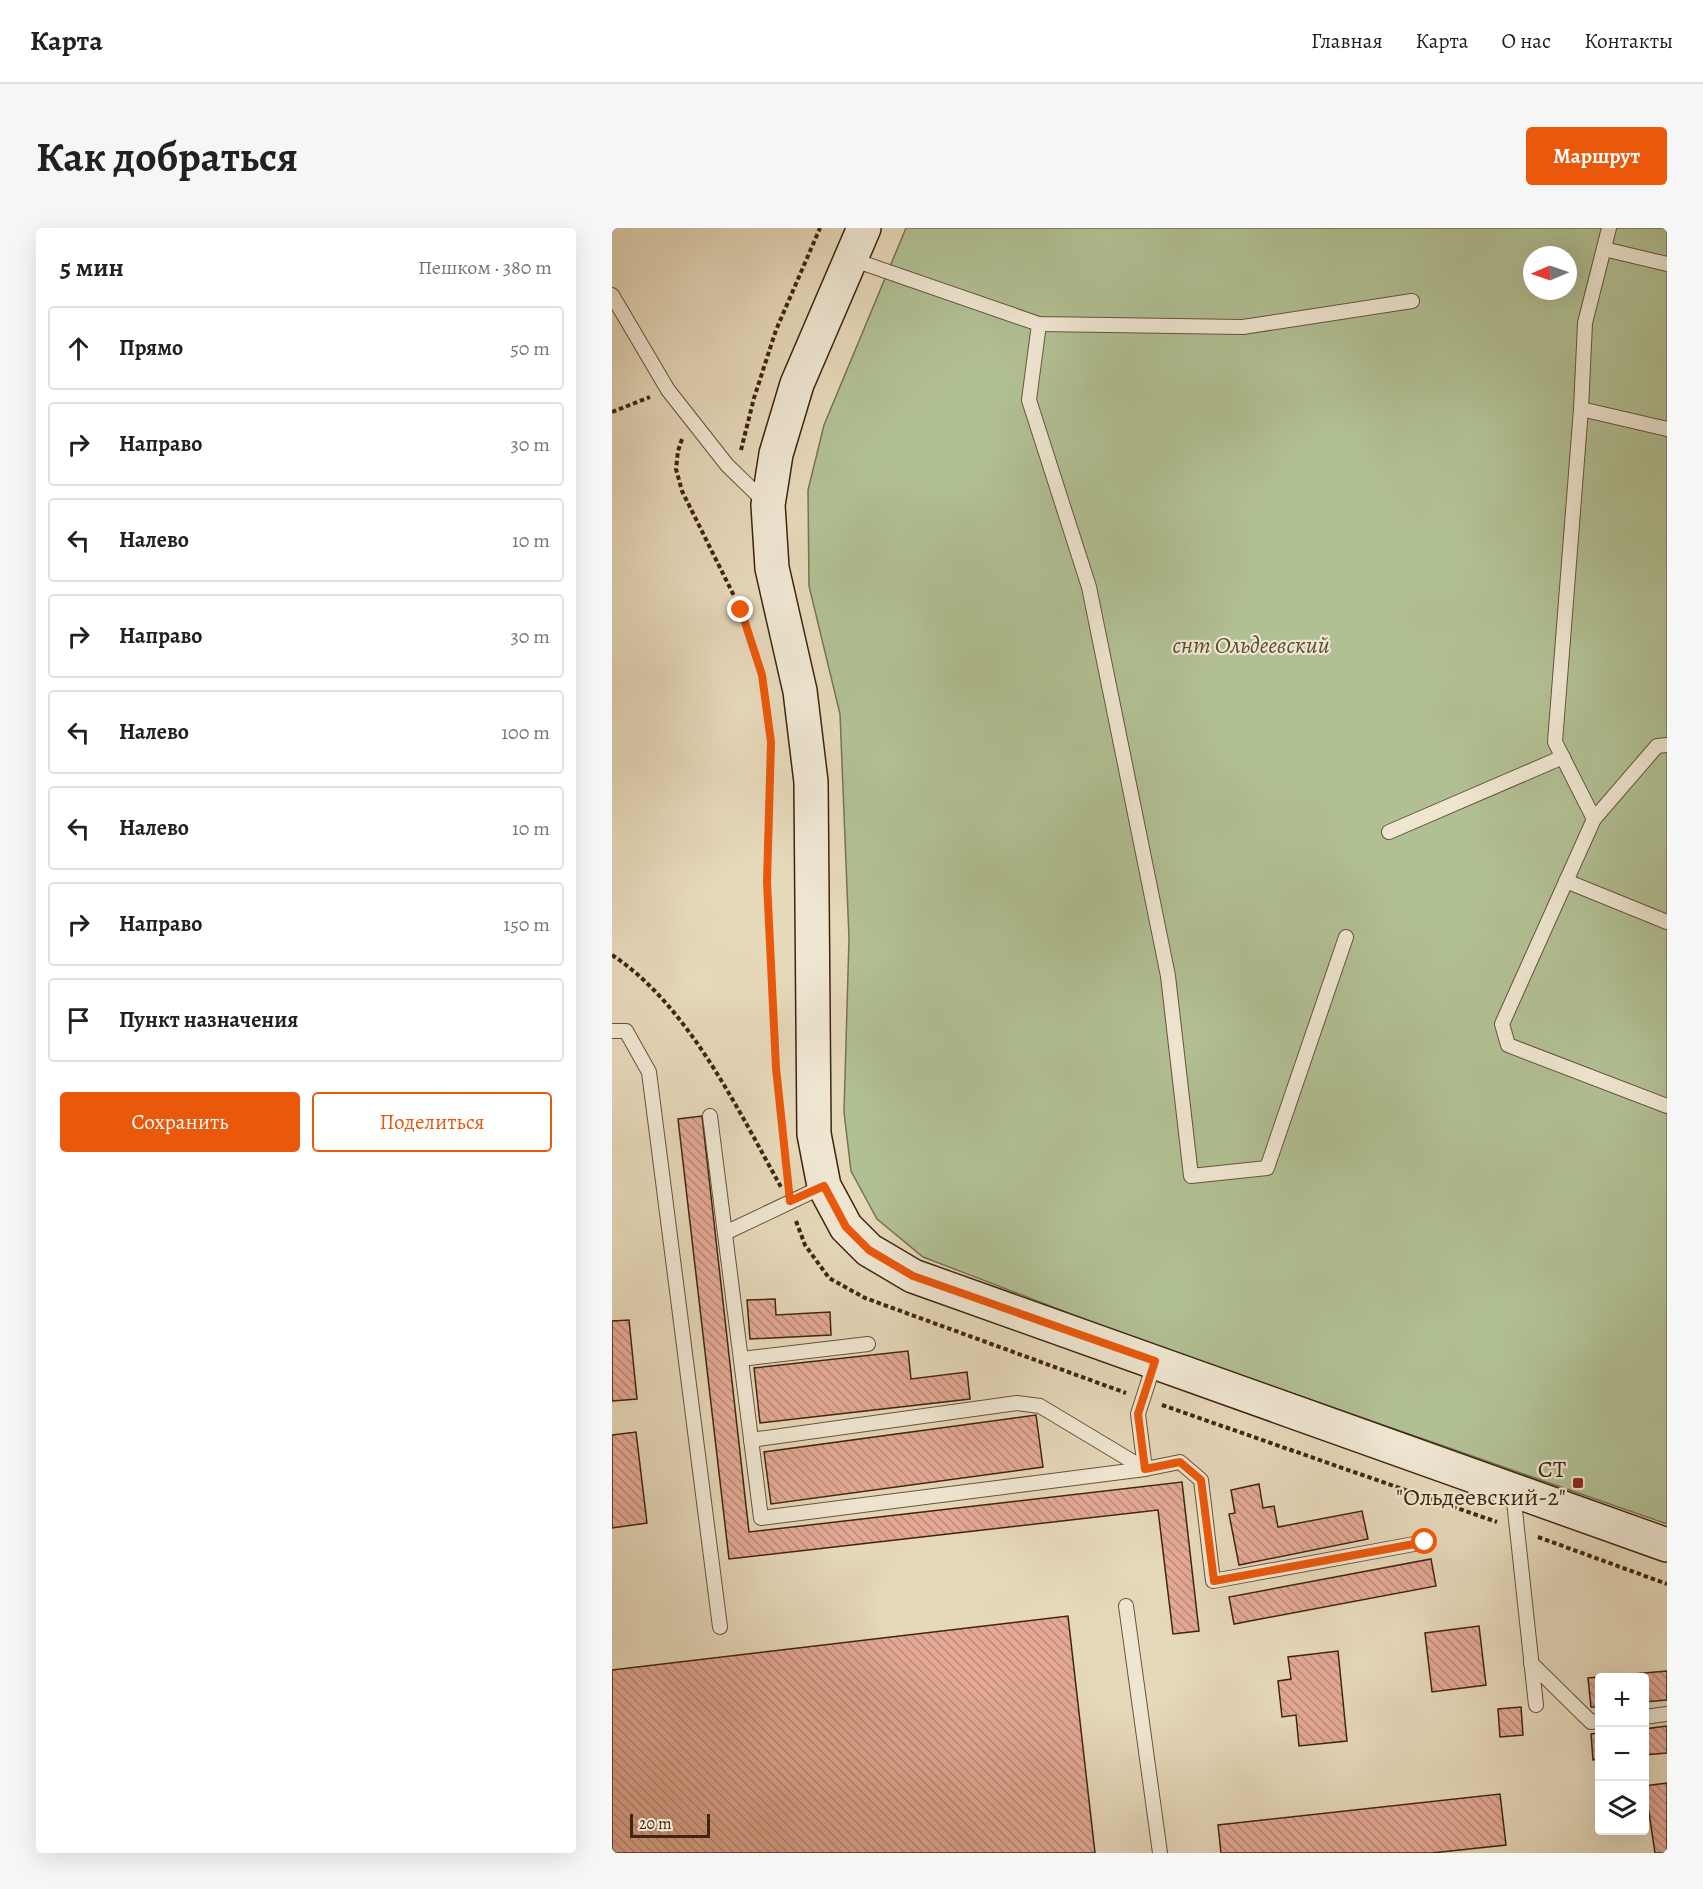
<!DOCTYPE html>
<html lang="ru">
<head>
<meta charset="utf-8">
<style>
  body { margin:0; font-family:Alegreya,serif; background:#f6f6f6; color:#202124 }
  .controls { position:absolute; right:18px; bottom:18px; display:grid; overflow:hidden; border-radius:6px; box-shadow:0 6px 24px #0002 }
  .controls button { width:54px; height:54px; display:grid; place-items:center; padding:0; border:0; border-bottom:2px solid #e0e0e0; background:#fff; color:#202124; font:30px sans-serif }
  .compass { position:absolute; left:911px; top:18px; width:54px; height:54px; border-radius:50%; background:#fff; box-shadow:0 6px 24px #0002; rotate:268deg }
  .scale { position:absolute; left:18px; bottom:15px; width:80px; box-sizing:border-box; padding-left:6px; border:3px solid #3e260f; border-top:0; font-size:16px; line-height:21px; white-space:nowrap; color:#3e260f; -webkit-text-stroke:4px #efe6d2; paint-order:stroke }
  .stop { position:absolute; width:18px; height:18px; margin:-14px; border:4px solid #ea580c; border-radius:50%; background:#fff }
  .stop.end { background:#ea580c; border-color:#fff; box-shadow:0 2px 6px #0008 }
  .list { margin:0; padding:0; list-style:none }
  h2 { display:flex; justify-content:space-between; align-items:center; height:78px; margin:0; padding:0 24px; font-size:26px }
  h2 small { font-size:20px; font-weight:400; color:#757577 }
  .list li { display:grid; grid-template-columns:39px 1fr auto; gap:18px; align-items:center; box-sizing:border-box; height:84px; margin:0 12px 12px; padding:0 12px; border:2px solid #e0e0e0; border-radius:6px }
  .list b { display:block; font-size:22px; white-space:nowrap }
  .list em { font-size:20px; font-style:normal; color:#757577 }
  .actions { display:flex; gap:12px; padding:18px 24px }
  .actions a { flex:1; padding:14px 0; border:2px solid #ea580c; border-radius:6px; text-align:center; font-size:21px; color:#ea580c }
  .actions .main { background:#ea580c; color:#fff }
  .icon { flex:none; width:33px; height:33px; fill:none; stroke:currentColor; stroke-width:2; stroke-linecap:round; stroke-linejoin:round }
  .map { position:relative; flex:none; width:1055px; height:1625px; overflow:hidden; border-radius:6px }
  header { display:flex; align-items:center; gap:36px; box-sizing:border-box; height:84px; padding:0 30px; background:#fff; border-bottom:2px solid #e0e0e0 }
  header strong { font-size:28px }
  nav { display:flex; gap:33px; margin-inline-start:auto; font-size:21px }
  .intro { display:flex; align-items:center; justify-content:space-between; box-sizing:border-box; height:144px; padding:0 36px }
  h1 { margin:0; font-size:42px }
  .button { padding:15px 27px; border-radius:6px; background:#ea580c; color:#fff; font-size:21px; font-weight:700 }
  main { display:flex; gap:36px; padding:0 36px }
  aside { flex:1; background:#fff; border-radius:6px; box-shadow:0 6px 24px #0002 }
  .map>svg:first-child { display:block }
  .garden { fill:#b1c093; stroke:#787351; stroke-width:1.5; fill-rule:evenodd }
  .building { fill:url(#building-back-hatch); stroke:#3e260f; stroke-width:1.5 }
  .lines { fill:none; stroke-linecap:round; stroke-linejoin:round }
  .lane-casing { stroke:#68523a; stroke-width:16 }
  .secondary-casing { stroke:#3e260f; stroke-width:36 }
  .path { stroke:#3e260f; stroke-width:4; stroke-dasharray:4.5 3; stroke-linecap:butt }
  .lane { stroke:#efe6d2; stroke-width:14 }
  .secondary { stroke:#efe6d2; stroke-width:33 }
  .route { stroke:#ea580c; stroke-width:8 }
  .poi-dot { fill:#8f2418; stroke:#efe6d2; stroke-width:2 }
  .labels { text-anchor:middle; stroke-width:4.5; stroke-linejoin:round; paint-order:stroke }
  .park-label { font-size:24px; font-style:italic; fill:#5b4c30; stroke:#efe6d2 }
  .poi-label { font-size:24px; fill:#3e260f; stroke:#efe6d2; text-anchor:end }
</style>
</head>
<body>
<header>
<strong>Карта</strong>
<nav><a>Главная</a><a>Карта</a><a>О нас</a><a>Контакты</a></nav>
</header>
<div class="intro"><h1>Как добраться</h1><a class="button">Маршрут</a></div>
<main>
<aside>
<h2>5 мин<small>Пешком · 380 m</small></h2>
<ul class="list">
<li><svg class="icon" aria-label="ahead" viewBox="0 0 24 24"><path d="M12 20V5M6 11l6-6 6 6"/></svg><div><b>Прямо</b></div><em>50 m</em></li>
<li><svg class="icon" aria-label="right" viewBox="0 0 24 24"><path d="M7 20v-9h11M14 6l5 5-5 5"/></svg><div><b>Направо</b></div><em>30 m</em></li>
<li><svg class="icon" aria-label="left" viewBox="0 0 24 24"><path d="M17 20v-9H6M10 6l-5 5 5 5"/></svg><div><b>Налево</b></div><em>10 m</em></li>
<li><svg class="icon" aria-label="right" viewBox="0 0 24 24"><path d="M7 20v-9h11M14 6l5 5-5 5"/></svg><div><b>Направо</b></div><em>30 m</em></li>
<li><svg class="icon" aria-label="left" viewBox="0 0 24 24"><path d="M17 20v-9H6M10 6l-5 5 5 5"/></svg><div><b>Налево</b></div><em>100 m</em></li>
<li><svg class="icon" aria-label="left" viewBox="0 0 24 24"><path d="M17 20v-9H6M10 6l-5 5 5 5"/></svg><div><b>Налево</b></div><em>10 m</em></li>
<li><svg class="icon" aria-label="right" viewBox="0 0 24 24"><path d="M7 20v-9h11M14 6l5 5-5 5"/></svg><div><b>Направо</b></div><em>150 m</em></li>
<li><svg class="icon" aria-label="arrive" viewBox="0 0 24 24"><path d="M6 21V4h12l-3 4 3 4H6"/></svg><div><b>Пункт назначения</b></div></li>
</ul>
<div class="actions"><a class="main">Сохранить</a><a>Поделиться</a></div>
</aside>
<div class="map">
<svg width="1055" height="1625" viewBox="0 0 1055 1625">
  <defs>
    <pattern id="building-back-hatch" width="6" height="6" patternUnits="userSpaceOnUse" patternTransform="scale(1.5)"><rect width="6" height="6" fill="#e5a995"/><path d="M-1 5l2 2M0 0l6 6M5-1l2 2" fill="none" stroke="#bb8978"/></pattern>
  </defs>
  <rect width="100%" height="100%" fill="#e6d8ba"/>
  <filter id="stains"><feTurbulence type="fractalNoise" baseFrequency=".00333" numOctaves="4"/><feColorMatrix values="0 0 0 0 .2 0 0 0 0 .09 0 0 0 0 .02 0 0 0 .5 -.17"/></filter>
  <radialGradient id="worn" r=".72"><stop offset=".6" stop-color="#630" stop-opacity="0"/><stop offset="1" stop-color="#630" stop-opacity=".3"/></radialGradient>
  <path class="garden" d="M294 0H1055V1296L522 1110 311 1029 265 991 239 943 232 884 237 710 228 486 197 358 196 262 212 197ZM920 27H956V63H920Z"/>
  <g class="building">
    <polygon points="90,888 137,1304 570,1254 587,1403 561,1406 546,1282 117,1331 66,891"/>
    <polygon points="163,1071 164,1087 218,1084 219,1107 138,1111 135,1072"/>
    <polygon points="17,1092 25,1171 0,1173 0,1093"/>
    <polygon points="296,1123 299,1151 355,1144 358,1171 148,1195 142,1140"/>
    <polygon points="424,1187 431,1239 159,1276 152,1224"/>
    <polygon points="24,1204 35,1295 0,1300 0,1207"/>
    <polygon points="647,1256 651,1280 662,1278 666,1299 750,1283 756,1311 627,1337 617,1286 623,1285 619,1262"/>
    <polygon points="819,1331 824,1358 622,1396 617,1369"/>
    <polygon points="456,1388 483,1625 0,1625 0,1442"/>
    <polygon points="867,1398 874,1457 820,1464 813,1405"/>
    <polygon points="726,1423 735,1513 687,1518 684,1487 670,1489 666,1453 679,1451 676,1429"/>
    <polygon points="1055,1443 1055,1472 1032,1474 1032,1450 987,1450 987,1479 979,1479 976,1450"/>
    <polygon points="909,1479 911,1507 888,1509 886,1481"/>
    <polygon points="1055,1498 1055,1525 1032,1527 1032,1501"/>
    <polygon points="987,1505 987,1531 981,1532 979,1506"/>
    <polygon points="1055,1555 1055,1625 1043,1625 1033,1558"/>
    <polygon points="888,1566 894,1617 820,1625 609,1625 606,1597"/>
  </g>
  <g class="lines">
    <g class="lane-casing">
      <g id="lane">
        <polyline points="997,0 973,95 969,181 943,514 982,591 890,796 896,817 1055,878"/>
        <polyline points="992,21 1055,36"/>
        <polyline points="239,31 427,96 631,99 800,73"/>
        <polyline points="0,67 56,162 115,237 155,276"/>
        <polyline points="427,96 417,172 477,359 556,748 579,948 655,940 734,709"/>
        <polyline points="969,181 1055,201"/>
        <polyline points="982,591 1045,518 1055,517"/>
        <polyline points="777,604 951,529"/>
        <polyline points="954,653 1055,694"/>
        <polyline points="0,803 14,803 37,844 108,1399"/>
        <polyline points="98,888 149,1290 533,1241 526,1186 543,1133"/>
        <polyline points="113,1005 212,958"/>
        <polyline points="129,1131 256,1116"/>
        <polyline points="139,1212 405,1175 428,1178 533,1241 568,1234 589,1252 601,1353 813,1314"/>
        <polyline points="901,1264 924,1477"/>
        <polyline points="514,1378 548,1625"/>
        <polyline points="919,1435 979,1494 987,1493"/>
        <polyline points="1032,1489 1055,1486"/>
      </g>
    </g>
    <g class="secondary-casing">
      <polyline id="secondary" points="252,0 185,156 164,226 156,277 160,340 188,463 199,554 202,906 212,958 234,999 257,1022 301,1048 1055,1317"/>
    </g>
    <g class="path">
      <polyline points="0,184 38,169"/>
      <polyline points="70,211 66,223 64,241 70,263 129,382 150,447 159,514 155,655 164,840 170,901"/>
      <polyline points="129,222 142,170 164,102 208,0"/>
      <path d="M0 727C76 777 125 880 169 959"/>
      <polyline points="172,920 176,955"/>
      <polyline points="184,993 193,1017 217,1050 253,1070 514,1165"/>
      <polyline points="550,1177 885,1294"/>
      <polyline points="926,1309 1055,1356"/>
    </g>
    <use href="#lane" class="lane"/>
    <use href="#secondary" class="secondary"/>
  </g>
  <g class="lines">
    <polyline class="route" points="129,382 150,447 159,514 155,654 164,840 178,973 212,958 234,999 257,1022 301,1048 543,1133 526,1186 533,1241 568,1234 589,1252 602,1353 813,1314"/>
  </g>
  <rect class="poi-dot" x="960" y="1249" width="12" height="12" rx="3"/>
  <g class="labels">
    <g class="park-label">
      <text x="639" y="425">снт Ольдеевский</text>
    </g>
    <g class="poi-label">
      <text x="954" y="1249">СТ<tspan x="954" dy="28">"Ольдеевский-2"</tspan></text>
    </g>
  </g>
  <rect width="100%" height="100%" filter="url(#stains)"/>
  <rect width="100%" height="100%" fill="url(#worn)"/>
</svg>
<div class="controls">
<button>+</button>
<button>−</button>
<button><svg class="icon" aria-label="layers" viewBox="0 0 24 24"><path d="M12 4l9 5-9 5-9-5zM3 14l9 5 9-5"/></svg></button>
</div>
<svg class="compass" viewBox="-18 -18 36 36"><path d="M0-13l5 13h-10z" fill="#e53935"/><path d="M0 13l5-13h-10z" fill="#757577"/></svg>
<div class="scale">20 m</div>
<div class="stop" style="left:813px;top:1314px"></div>
<div class="stop end" style="left:129px;top:382px"></div>
</div>
</main>
</body>
</html>
